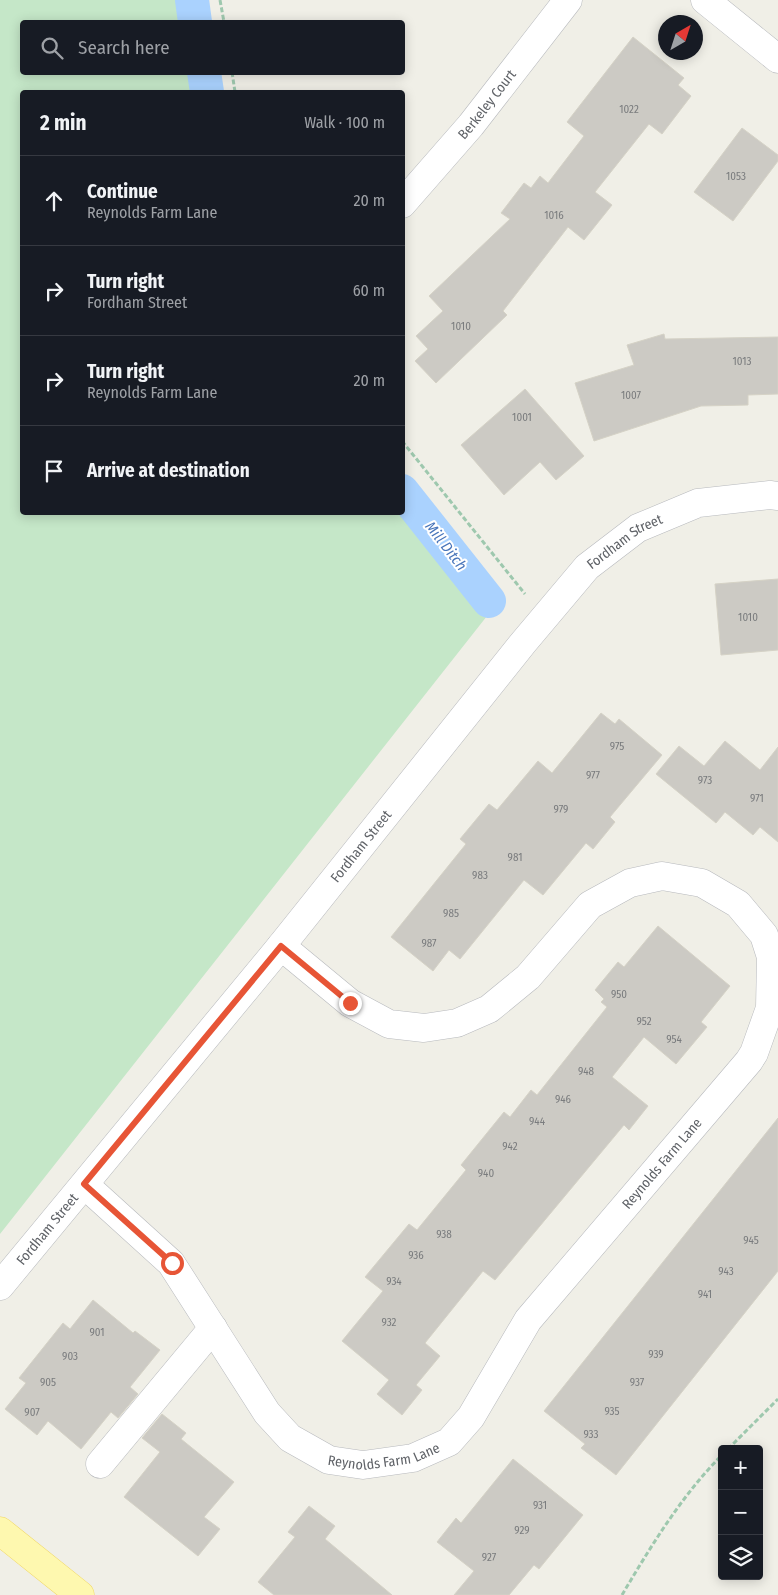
<!DOCTYPE html>
<html lang="en">
<head>
<meta charset="utf-8">
<style>
  body { margin:0; font-family:"Fira Sans Condensed",sans-serif; background:#242831; color:#f1f3f6 }
  .controls { position:absolute; right:15px; bottom:15px; display:grid; overflow:hidden; border-radius:5px; box-shadow:0 2px 12px #0003 }
  .controls button { width:45px; height:45px; display:grid; place-items:center; padding:0; border:0; border-bottom:1px solid #363941; background:#171b24; color:#f1f3f6; font:25px sans-serif }
  .compass { position:absolute; left:658px; top:15px; width:45px; height:45px; border-radius:50%; background:#171b24; box-shadow:0 2px 12px #0003; rotate:39deg }
  .stop { position:absolute; width:15px; height:15px; margin:-11px; border:4px solid #e75536; border-radius:50%; background:#fff }
  .stop.end { background:#e75536; border-color:#fff; box-shadow:0 1px 5px #0008 }
  .list { margin:0; padding:0; list-style:none }
  h2 { display:flex; justify-content:space-between; align-items:center; height:65px; margin:0; padding:0 20px; font-size:21px }
  h2 small { font-size:16px; font-weight:400; color:#9ea1a6 }
  .list li { display:grid; grid-template-columns:32px 1fr auto; gap:15px; align-items:center; box-sizing:border-box; height:90px; padding:0 20px; border-top:1px solid #363941 }
  .list b { display:block; font-size:19px; white-space:nowrap }
  .list p { margin:0; font-size:16px; white-space:nowrap; color:#9ea1a6 }
  .list em { font-size:16px; font-style:normal; color:#9ea1a6 }
  .icon { flex:none; width:28px; height:28px; fill:none; stroke:currentColor; stroke-width:2; stroke-linecap:round; stroke-linejoin:round }
  .map { position:relative; flex:none; width:778px; height:1595px; overflow:hidden }
  .search { position:absolute; background:#171b24; box-shadow:0 2px 12px #0003; left:20px; top:20px; width:385px; height:55px; display:flex; align-items:center; gap:12px; box-sizing:border-box; padding:0 18px; border-radius:5px; color:#9ea1a6; font-size:19px }
  .panel { position:absolute; background:#171b24; box-shadow:0 2px 12px #0003; left:20px; top:90px; width:385px; height:425px; border-radius:5px }
  .map>svg:first-child { display:block }
  .green { fill:#c5e7c8 }
  .lines { fill:none; stroke-linecap:round; stroke-linejoin:round }
  .canal { stroke:#aad2fe; stroke-width:34 }
  .building { fill:#cccac4; stroke:#d5d2c6 }
  .minor-casing { stroke:#b7b9bd; stroke-width:29 }
  .major-casing { stroke:#f0d561; stroke-width:29 }
  .path { stroke:#9ec8ae; stroke-width:3; stroke-dasharray:5 2.5; stroke-linecap:butt }
  .minor { stroke:#fff; stroke-width:28 }
  .major { stroke:#fef8af; stroke-width:28 }
  .route { stroke:#e75536; stroke-width:6 }
  .labels { text-anchor:middle; stroke-width:4; stroke-linejoin:round; paint-order:stroke }
  .number-label { font-size:11px; fill:#7a7c7e }
  .street-label { font-size:14px; fill:#5f6267; stroke:#fff }
  .water-label { font-size:15px; font-style:italic; fill:#4875ba; stroke:#fff }
</style>
</head>
<body>
<div class="map">
<svg width="778" height="1595" viewBox="0 0 778 1595">
  <rect width="100%" height="100%" fill="#f0efe7"/>
  <polygon class="green" points="0,0 179,0 183,22 22,22 22,72 191,73 195,92 22,92 22,512 402,512 403,509 487,616 0,1234"/>
  <g class="lines">
    <g class="canal">
      <polyline points="192,0 195,22"/>
      <polyline points="204,72 207,92"/>
      <polyline points="402,491 489,601"/>
    </g>
  </g>
  <g class="building">
    <polygon points="633,37 684,78 678,85 691,96 662,134 649,124 595,192 612,205 584,240 568,227 503,311 507,315 436,383 415,361 428,349 416,336 443,311 429,296 510,219 501,213 524,183 531,188 540,176 548,183 584,136 567,122"/>
    <polygon points="742,128 778,155 778,161 733,221 694,192"/>
    <polygon points="664,334 665,339 778,337 778,394 748,395 748,405 701,406 594,441 575,383 634,365 627,345"/>
    <polygon points="525,389 584,456 556,480 540,462 504,495 461,445"/>
    <polygon points="778,579 778,650 721,655 715,584"/>
    <polygon points="601,713 615,724 619,719 662,755 610,817 615,822 593,849 586,843 543,895 524,880 460,959 449,950 433,971 391,937 466,844 460,839 489,804 497,810 538,761 552,773"/>
    <polygon points="725,741 760,770 778,747 778,842 760,827 753,835 725,812 716,823 656,774 679,746 704,766"/>
    <polygon points="658,926 730,986 701,1022 707,1027 676,1064 644,1037 612,1077 648,1106 629,1130 624,1125 495,1280 483,1271 425,1343 440,1356 416,1385 422,1390 402,1415 377,1394 389,1380 342,1341 383,1291 365,1277 409,1224 417,1230 466,1170 461,1165 504,1112 510,1117 531,1090 537,1095 607,1007 601,1002 604,999 595,990 618,962 624,967"/>
    <polygon points="778,1118 778,1271 616,1475 581,1448 585,1444 544,1411"/>
    <polygon points="93,1300 133,1333 135,1331 160,1350 130,1387 138,1394 118,1418 111,1412 81,1449 48,1421 37,1435 5,1409 26,1383 19,1378 63,1323 70,1329"/>
    <polygon points="162,1414 186,1433 181,1439 234,1482 204,1517 220,1529 198,1556 124,1497 160,1452 142,1438"/>
    <polygon points="513,1459 583,1515 539,1569 534,1565 509,1595 454,1595 474,1571 437,1542 456,1518 461,1523"/>
    <polygon points="309,1506 335,1526 325,1539 392,1595 274,1595 258,1582 295,1537 288,1532"/>
  </g>
  <g class="lines">
    <g class="minor-casing">
      <g id="minor">
        <polyline points="705,0 778,59"/>
        <path id="s1" d="M402 204 471 125 568 0"/>
        <path id="s2" d="M85 1185 171 1263 267 1413 290 1438 329 1460 363 1465 413 1458 449 1442 471 1417 528 1320 749 1061 754 1053 770 1008 771 957 764 935 738 904 702 883 662 876 630 883 590 905 528 977 489 1009 457 1023 424 1028 389 1024 350 1003 281 946"/>
        <path id="s3" d="M0 1286 281 946 523 643 587 567 638 528 698 503 770 495 778 496"/>
        <polyline points="100,1464 213,1328"/>
      </g>
    </g>
    <g class="major-casing">
      <polyline id="major" points="0,1531 80,1595"/>
    </g>
    <g class="path">
      <polyline points="220,0 224,22"/>
      <polyline points="232,72 235,92"/>
      <polyline points="402,441 525,594"/>
      <polyline points="728,1449 778,1399"/>
      <path d="M622 1595C651 1546 682 1495 722 1455"/>
    </g>
    <use href="#minor" class="minor"/>
    <use href="#major" class="major"/>
  </g>
  <g class="lines">
    <polyline class="route" points="172,1263 84,1184 281,946 350,1003"/>
  </g>
  <g class="labels">
    <g class="number-label">
      <text x="629" y="113">1022</text>
      <text x="736" y="180">1053</text>
      <text x="554" y="219">1016</text>
      <text x="461" y="330">1010</text>
      <text x="742" y="365">1013</text>
      <text x="631" y="399">1007</text>
      <text x="522" y="421">1001</text>
      <text x="748" y="621">1010</text>
      <text x="617" y="750">975</text>
      <text x="593" y="779">977</text>
      <text x="705" y="784">973</text>
      <text x="757" y="802">971</text>
      <text x="561" y="813">979</text>
      <text x="515" y="861">981</text>
      <text x="480" y="879">983</text>
      <text x="451" y="917">985</text>
      <text x="429" y="947">987</text>
      <text x="619" y="998">950</text>
      <text x="644" y="1025">952</text>
      <text x="674" y="1043">954</text>
      <text x="586" y="1075">948</text>
      <text x="563" y="1103">946</text>
      <text x="537" y="1125">944</text>
      <text x="510" y="1150">942</text>
      <text x="486" y="1177">940</text>
      <text x="444" y="1238">938</text>
      <text x="751" y="1244">945</text>
      <text x="416" y="1259">936</text>
      <text x="726" y="1275">943</text>
      <text x="394" y="1285">934</text>
      <text x="705" y="1298">941</text>
      <text x="389" y="1326">932</text>
      <text x="97" y="1336">901</text>
      <text x="656" y="1358">939</text>
      <text x="70" y="1360">903</text>
      <text x="48" y="1386">905</text>
      <text x="637" y="1386">937</text>
      <text x="612" y="1415">935</text>
      <text x="32" y="1416">907</text>
      <text x="591" y="1438">933</text>
      <text x="540" y="1509">931</text>
      <text x="522" y="1534">929</text>
      <text x="489" y="1561">927</text>
    </g>
    <g class="street-label">
      <text dy="5" stroke="none"><textPath href="#s1" startOffset="131">Berkeley Court</textPath></text>
      <text dy="5" stroke="none"><textPath href="#s3" startOffset="974">Fordham Street</textPath></text>
      <text dy="5" stroke="none"><textPath href="#s3" startOffset="569">Fordham Street</textPath></text>
      <text dy="5" stroke="none"><textPath href="#s2" startOffset="849">Reynolds Farm Lane</textPath></text>
      <text dy="5" stroke="none"><textPath href="#s3" startOffset="74">Fordham Street</textPath></text>
      <text dy="5" stroke="none"><textPath href="#s2" startOffset="429">Reynolds Farm Lane</textPath></text>
    </g>
    <g class="water-label">
      <text transform="translate(446 546) rotate(52)" y="5">Mill Ditch</text>
    </g>
  </g>
</svg>
<div class="controls">
<button>+</button>
<button>−</button>
<button><svg class="icon" aria-label="layers" viewBox="0 0 24 24"><path d="M12 4l9 5-9 5-9-5zM3 14l9 5 9-5"/></svg></button>
</div>
<svg class="compass" viewBox="-18 -18 36 36"><path d="M0-13l5 13h-10z" fill="#e53935"/><path d="M0 13l5-13h-10z" fill="#9ea1a6"/></svg>
<div class="stop" style="left:172px;top:1263px"></div>
<div class="stop end" style="left:350px;top:1003px"></div>
<div class="search"><svg class="icon" aria-label="search" viewBox="0 0 24 24"><circle cx="10" cy="10" r="6"/><path d="M15 15l6 6"/></svg>Search here</div>
<section class="panel">
<h2>2 min<small>Walk · 100 m</small></h2>
<ul class="list">
<li><svg class="icon" aria-label="ahead" viewBox="0 0 24 24"><path d="M12 20V5M6 11l6-6 6 6"/></svg><div><b>Continue</b><p>Reynolds Farm Lane</p></div><em>20 m</em></li>
<li><svg class="icon" aria-label="right" viewBox="0 0 24 24"><path d="M7 20v-9h11M14 6l5 5-5 5"/></svg><div><b>Turn right</b><p>Fordham Street</p></div><em>60 m</em></li>
<li><svg class="icon" aria-label="right" viewBox="0 0 24 24"><path d="M7 20v-9h11M14 6l5 5-5 5"/></svg><div><b>Turn right</b><p>Reynolds Farm Lane</p></div><em>20 m</em></li>
<li><svg class="icon" aria-label="arrive" viewBox="0 0 24 24"><path d="M6 21V4h12l-3 4 3 4H6"/></svg><div><b>Arrive at destination</b></div></li>
</ul>
</section>
</div>
</body>
</html>
